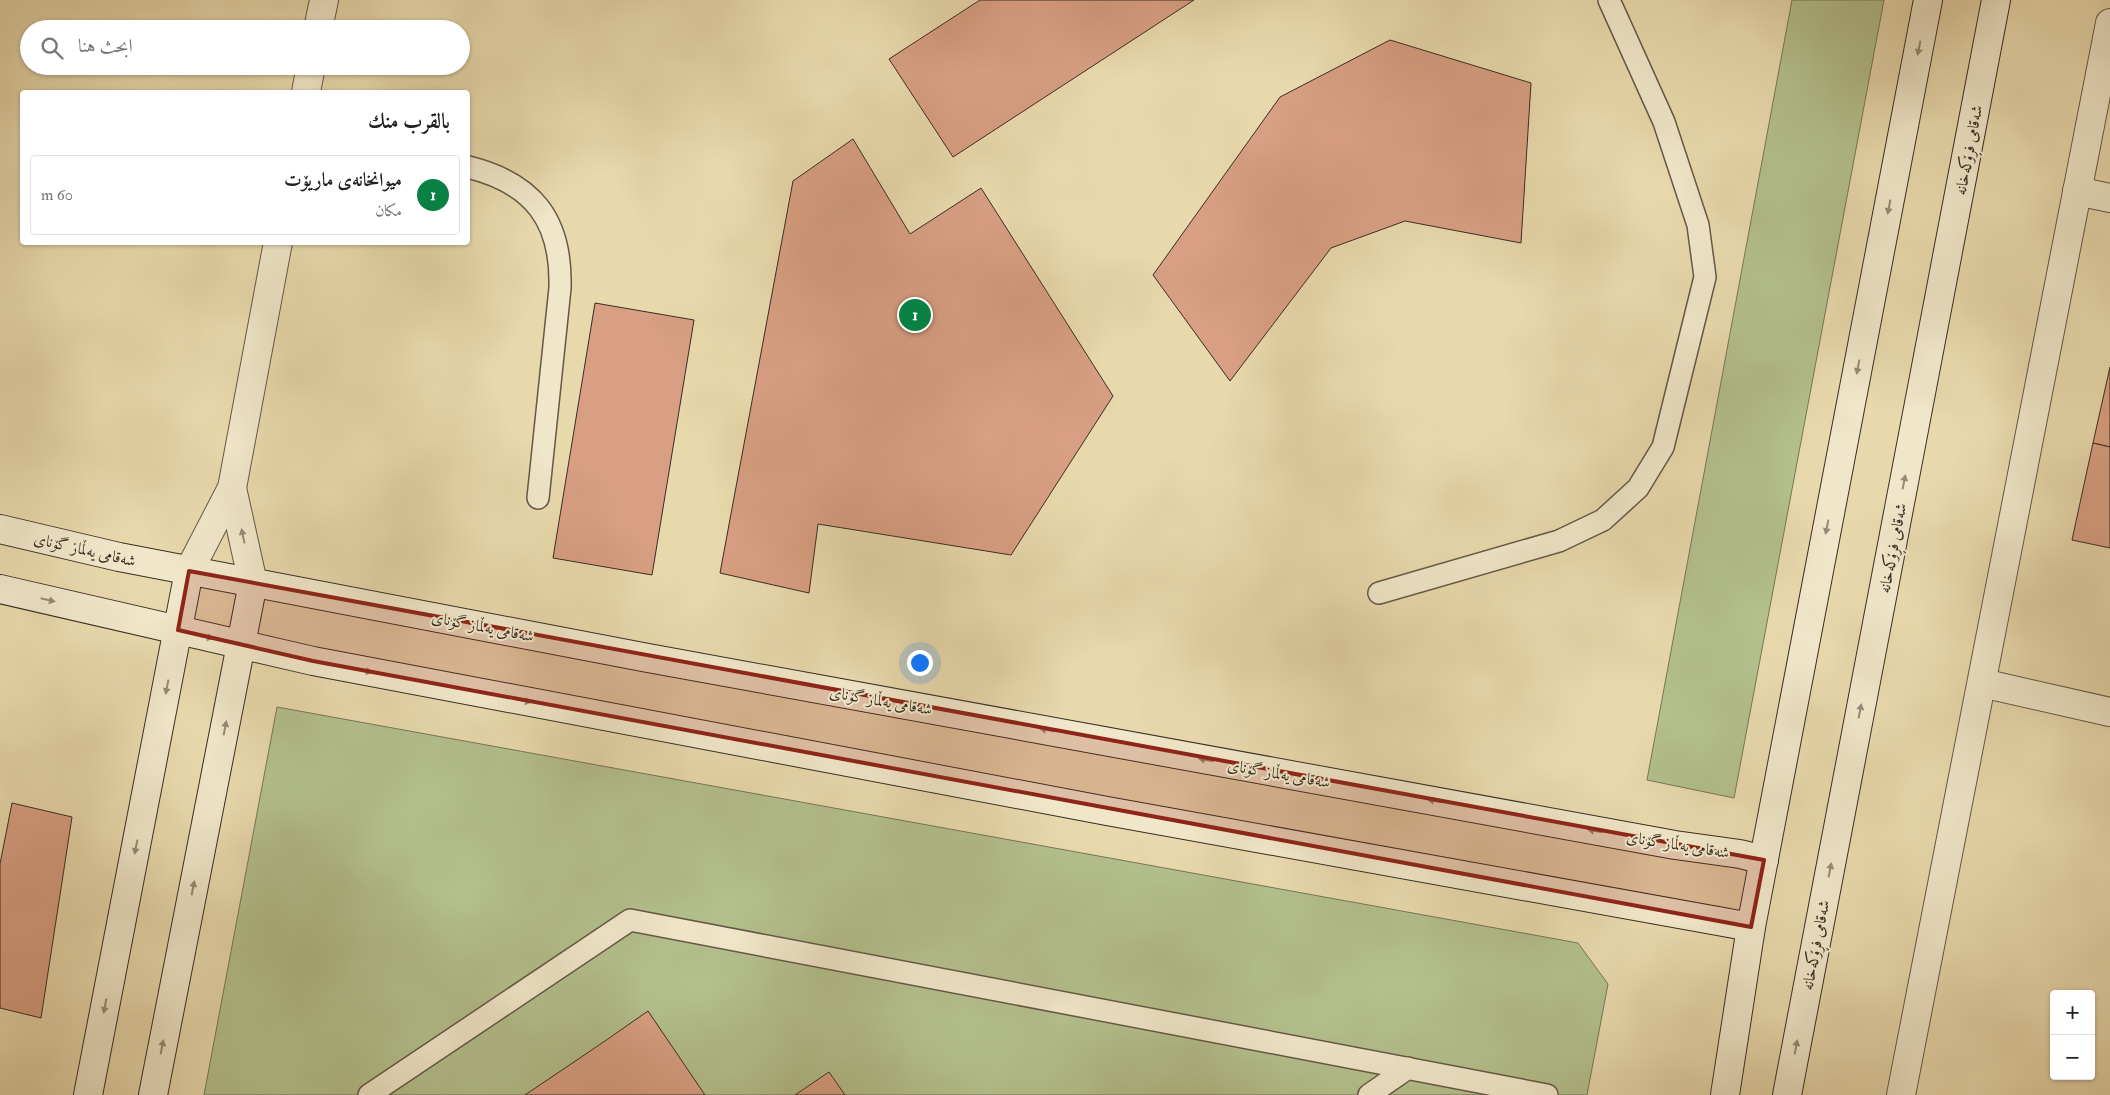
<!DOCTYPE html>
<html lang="ar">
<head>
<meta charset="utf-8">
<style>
  body { margin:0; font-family:"IM FELL Double Pica",Amiri,serif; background:#f6f6f6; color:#202124; direction:rtl }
  .controls { position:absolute; right:15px; bottom:15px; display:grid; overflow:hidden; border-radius:5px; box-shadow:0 1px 4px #0004 }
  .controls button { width:45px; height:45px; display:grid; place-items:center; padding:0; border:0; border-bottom:1px solid #e0e0e0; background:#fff; color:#202124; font:25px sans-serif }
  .you { position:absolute; left:919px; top:662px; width:18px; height:18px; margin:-12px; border:4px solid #fff; border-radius:50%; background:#1a73e8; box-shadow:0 0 0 8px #1a73e833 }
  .badge { display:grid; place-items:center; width:32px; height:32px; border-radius:50%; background:#0b8043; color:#fff; font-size:16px; font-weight:700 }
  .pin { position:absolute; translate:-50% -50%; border:2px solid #fff; box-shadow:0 1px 5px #0006 }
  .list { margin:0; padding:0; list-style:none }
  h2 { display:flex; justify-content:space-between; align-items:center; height:65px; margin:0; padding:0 20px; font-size:21px }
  h2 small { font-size:16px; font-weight:400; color:#757577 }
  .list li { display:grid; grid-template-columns:32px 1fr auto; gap:15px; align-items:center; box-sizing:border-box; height:80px; margin:0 10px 10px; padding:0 10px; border:1px solid #e0e0e0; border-radius:5px }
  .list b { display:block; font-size:19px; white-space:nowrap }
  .list p { margin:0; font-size:16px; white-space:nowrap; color:#757577 }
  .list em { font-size:16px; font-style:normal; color:#757577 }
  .icon { flex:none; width:28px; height:28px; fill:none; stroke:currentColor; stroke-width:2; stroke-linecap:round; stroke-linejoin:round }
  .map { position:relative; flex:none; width:2110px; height:1095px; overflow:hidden; direction:ltr }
  .search { position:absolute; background:#fff; box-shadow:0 1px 4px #0004; left:20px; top:20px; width:450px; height:55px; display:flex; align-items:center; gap:12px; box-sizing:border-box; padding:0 18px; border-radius:28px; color:#757577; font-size:19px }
  .panel { position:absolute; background:#fff; box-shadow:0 1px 4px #0004; left:20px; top:90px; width:450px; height:155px; border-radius:5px; direction:rtl }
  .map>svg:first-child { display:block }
  .green { fill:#b3c08c; stroke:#767658 }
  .building { fill:#d89f82; stroke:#392d25 }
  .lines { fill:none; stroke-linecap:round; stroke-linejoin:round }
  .lane-casing { stroke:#655847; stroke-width:24 }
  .street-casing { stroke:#655847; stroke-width:30 }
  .secondary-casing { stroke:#392d25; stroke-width:30 }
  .lane { stroke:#f0e6c9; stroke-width:21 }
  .street { stroke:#f0e6c9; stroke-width:28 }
  .secondary { stroke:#f0e6c9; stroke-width:28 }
  .oneway { fill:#948a77 }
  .marked { fill:#8f2418; fill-opacity:0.2; stroke:#8f2418; stroke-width:4; stroke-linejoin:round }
  .labels { text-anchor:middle; stroke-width:4; stroke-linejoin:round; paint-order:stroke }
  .street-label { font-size:16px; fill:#392d25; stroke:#f0e6c9 }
</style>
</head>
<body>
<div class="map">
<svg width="2110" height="1095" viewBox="0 0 2110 1095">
  <rect width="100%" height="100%" fill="#e8d9ac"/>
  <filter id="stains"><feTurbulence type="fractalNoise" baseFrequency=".004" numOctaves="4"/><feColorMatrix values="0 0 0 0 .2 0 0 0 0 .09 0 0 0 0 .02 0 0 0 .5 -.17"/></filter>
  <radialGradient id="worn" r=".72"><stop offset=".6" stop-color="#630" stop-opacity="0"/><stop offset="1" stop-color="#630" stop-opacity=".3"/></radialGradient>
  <g class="green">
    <polygon points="1792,0 1884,0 1734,798 1647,780"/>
    <polygon points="277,707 1578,943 1608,984 1587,1095 204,1095"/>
  </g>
  <g class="building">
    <polygon points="980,0 1194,0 953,157 889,59"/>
    <polygon points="1390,40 1531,83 1521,243 1405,221 1331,248 1230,381 1153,275 1280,97"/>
    <polygon points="853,139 910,234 981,188 1113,396 1011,555 818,524 809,593 720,573 793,181"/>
    <polygon points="595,303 694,320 652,575 553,558"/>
    <polygon points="2110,367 2110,447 2093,443"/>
    <polygon points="2093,443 2110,447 2110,548 2072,540"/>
    <polygon points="12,803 72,817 41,1018 0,1008 0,864"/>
    <polygon points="648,1011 705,1095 525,1095 605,1041"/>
    <polygon points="829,1072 845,1095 795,1095"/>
  </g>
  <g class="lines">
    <g class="lane-casing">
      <g id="lane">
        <path d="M468 167C533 183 562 220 560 288L538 498"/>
        <polyline points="1379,593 1559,541 1603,520 1638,488 1663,447 1705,277 1698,225 1664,122 1609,0"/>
        <polyline points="369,1095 630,920 1547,1095"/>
        <polyline points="1369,1095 1408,1068"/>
      </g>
    </g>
    <g class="street-casing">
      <g id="street">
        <polyline points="318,29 324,0"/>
        <polyline points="306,92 311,66"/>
        <polyline points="2077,191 2110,198"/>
        <polyline points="232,488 253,583"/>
        <polyline points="189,571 232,488 278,242"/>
        <polyline points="1982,683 2110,712"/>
        <polyline points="1901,1095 2110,23"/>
      </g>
    </g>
    <g class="secondary-casing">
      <g id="secondary">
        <polyline points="0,529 119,557 648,658 1675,845 1740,854 1764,860"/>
        <polyline points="0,589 313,661 1107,811 1751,927"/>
        <polyline points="88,1095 189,571"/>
        <polyline points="153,1095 253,583"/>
        <polyline points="1725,1095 1751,927 1928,0"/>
        <polyline points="1787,1095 1996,0"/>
      </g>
    </g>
    <use href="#lane" class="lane"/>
    <use href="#street" class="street"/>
    <use href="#secondary" class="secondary"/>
  </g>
  <defs><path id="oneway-solid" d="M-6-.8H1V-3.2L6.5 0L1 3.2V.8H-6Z" transform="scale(1.25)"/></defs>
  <g class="oneway">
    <use href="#oneway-solid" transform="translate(1919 48) rotate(101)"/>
    <use href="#oneway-solid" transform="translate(1889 207) rotate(101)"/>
    <use href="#oneway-solid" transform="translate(1858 367) rotate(101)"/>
    <use href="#oneway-solid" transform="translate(1904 482) rotate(-79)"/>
    <use href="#oneway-solid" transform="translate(1827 527) rotate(101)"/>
    <use href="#oneway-solid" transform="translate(243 536) rotate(-102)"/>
    <use href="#oneway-solid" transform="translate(48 600) rotate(13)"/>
    <use href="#oneway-solid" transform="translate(206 637) rotate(13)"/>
    <use href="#oneway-solid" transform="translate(365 671) rotate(11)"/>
    <use href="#oneway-solid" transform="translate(167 687) rotate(101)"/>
    <use href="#oneway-solid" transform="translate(524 701) rotate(11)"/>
    <use href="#oneway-solid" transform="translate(1860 711) rotate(-79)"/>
    <use href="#oneway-solid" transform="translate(225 728) rotate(-79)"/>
    <use href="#oneway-solid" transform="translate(1047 730) rotate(-170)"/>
    <use href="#oneway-solid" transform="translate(1206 760) rotate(-170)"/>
    <use href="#oneway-solid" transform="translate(1435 801) rotate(-170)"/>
    <use href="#oneway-solid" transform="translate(1595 831) rotate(-170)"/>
    <use href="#oneway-solid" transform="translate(136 847) rotate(101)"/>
    <use href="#oneway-solid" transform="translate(1830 870) rotate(-79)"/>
    <use href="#oneway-solid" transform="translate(193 888) rotate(-79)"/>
    <use href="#oneway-solid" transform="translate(105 1006) rotate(101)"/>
    <use href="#oneway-solid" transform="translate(162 1047) rotate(-79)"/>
    <use href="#oneway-solid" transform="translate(1796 1047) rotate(-79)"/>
  </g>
  <path class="marked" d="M189 571 1764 860 1751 927 313 661 178 630Z"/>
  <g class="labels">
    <g class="street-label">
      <text transform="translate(1968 150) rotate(-79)" y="6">شەقامی فڕۆکەخانە</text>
      <text transform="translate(1892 548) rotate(-79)" y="6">شەقامی فڕۆکەخانە</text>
      <text transform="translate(85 549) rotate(13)" y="6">شەقامی یەڵماز گۆنای</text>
      <text transform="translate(483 626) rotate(11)" y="6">شەقامی یەڵماز گۆنای</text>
      <text transform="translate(881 700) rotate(10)" y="6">شەقامی یەڵماز گۆنای</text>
      <text transform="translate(1279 773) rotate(10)" y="6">شەقامی یەڵماز گۆنای</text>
      <text transform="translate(1678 844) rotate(9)" y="6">شەقامی یەڵماز گۆنای</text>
      <text transform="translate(1815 945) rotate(-79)" y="6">شەقامی فڕۆکەخانە</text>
    </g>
  </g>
  <rect width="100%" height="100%" filter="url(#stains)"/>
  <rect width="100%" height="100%" fill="url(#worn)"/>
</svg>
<div class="controls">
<button>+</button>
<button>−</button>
</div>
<div class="you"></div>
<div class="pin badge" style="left:915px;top:315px">1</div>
<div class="search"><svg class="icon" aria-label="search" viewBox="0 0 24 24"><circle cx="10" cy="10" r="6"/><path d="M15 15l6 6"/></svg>ابحث هنا</div>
<section class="panel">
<h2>بالقرب منك<small></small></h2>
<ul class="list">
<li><span class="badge">1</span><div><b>میوانخانەی ماریۆت</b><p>مكان</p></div><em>60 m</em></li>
</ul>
</section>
</div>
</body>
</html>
